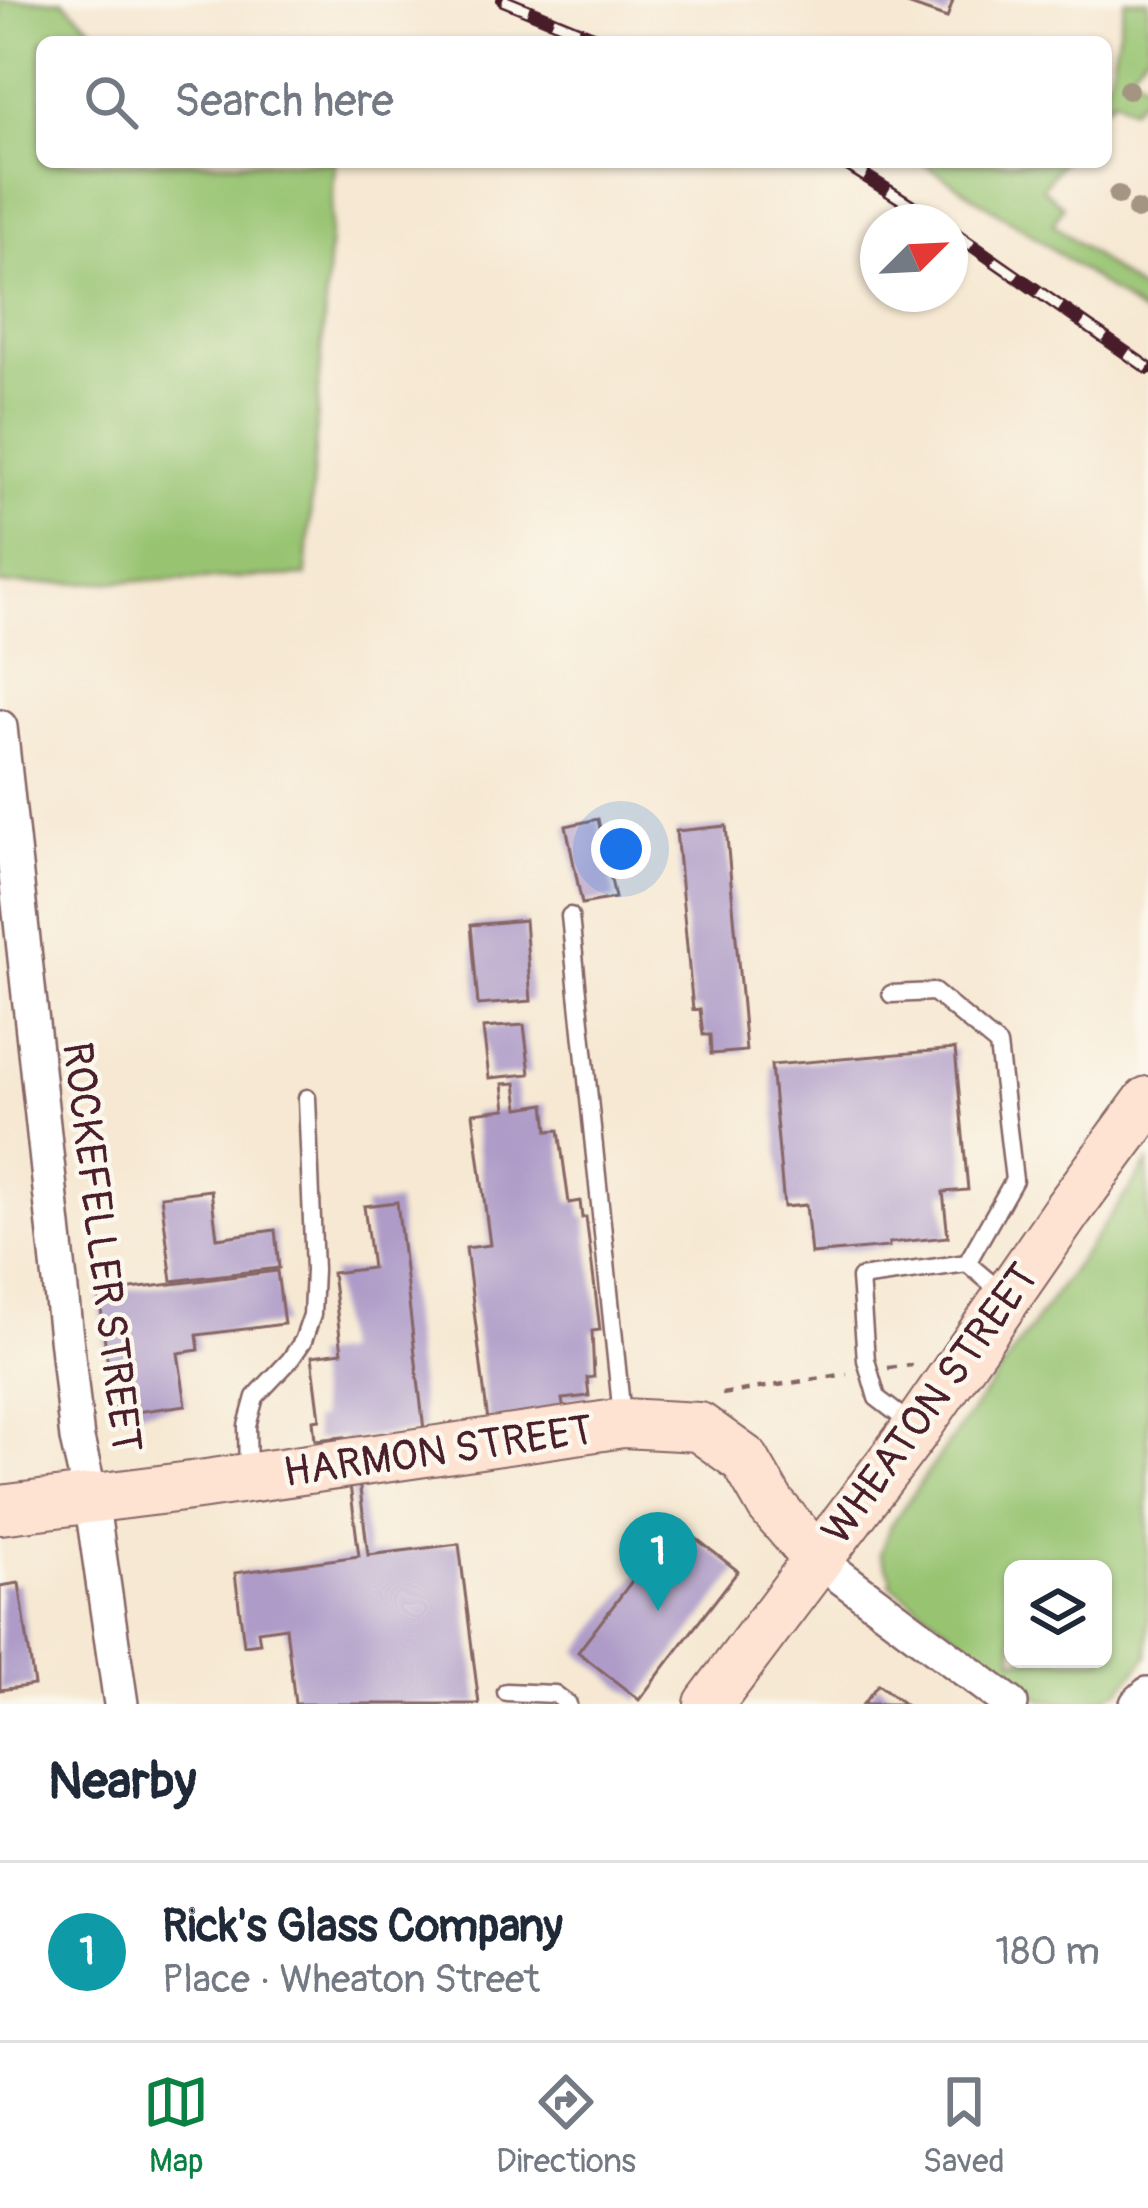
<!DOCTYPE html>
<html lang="en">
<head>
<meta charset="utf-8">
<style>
  body { margin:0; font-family:Pangolin,sans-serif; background:#f2f2f3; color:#1f2937 }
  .controls { position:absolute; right:36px; bottom:36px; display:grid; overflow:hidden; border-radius:18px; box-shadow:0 3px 9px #0004 }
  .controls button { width:108px; height:108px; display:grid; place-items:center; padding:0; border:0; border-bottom:3px solid #e0e1e3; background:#fff; color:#1f2937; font:60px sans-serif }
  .compass { position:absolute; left:860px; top:204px; width:108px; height:108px; border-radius:50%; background:#fff; box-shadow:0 3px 9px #0004; rotate:66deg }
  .you { position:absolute; left:621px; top:849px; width:42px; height:42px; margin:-30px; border:9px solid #fff; border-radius:50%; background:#1a73e8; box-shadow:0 0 0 18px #1a73e833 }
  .badge { display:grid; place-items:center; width:78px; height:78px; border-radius:50%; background:#0b8043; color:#fff; font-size:39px; font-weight:700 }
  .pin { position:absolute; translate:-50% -99px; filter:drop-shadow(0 3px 6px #0008) }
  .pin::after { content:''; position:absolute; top:63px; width:42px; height:36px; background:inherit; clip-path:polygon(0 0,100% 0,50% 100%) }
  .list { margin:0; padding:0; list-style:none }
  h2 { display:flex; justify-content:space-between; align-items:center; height:156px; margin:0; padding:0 48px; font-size:51px }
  h2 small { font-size:39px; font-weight:400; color:#747a83 }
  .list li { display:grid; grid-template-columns:78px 1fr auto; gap:36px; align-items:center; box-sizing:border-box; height:180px; padding:0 48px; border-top:3px solid #e0e1e3 }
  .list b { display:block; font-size:45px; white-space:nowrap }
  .list p { margin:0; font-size:39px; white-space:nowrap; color:#747a83 }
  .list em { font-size:39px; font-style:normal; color:#747a83 }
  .icon { flex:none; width:66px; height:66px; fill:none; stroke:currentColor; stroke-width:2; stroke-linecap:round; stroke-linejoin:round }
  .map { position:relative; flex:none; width:1148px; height:1704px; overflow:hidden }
  .search { position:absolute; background:#fff; box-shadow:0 3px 9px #0004; left:36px; right:36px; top:36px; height:132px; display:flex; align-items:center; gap:30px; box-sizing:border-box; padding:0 42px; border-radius:18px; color:#747a83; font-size:45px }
  .sheet { height:336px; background:#fff }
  nav { display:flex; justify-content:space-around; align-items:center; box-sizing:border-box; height:168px; border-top:3px solid #e0e1e3; background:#fff; font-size:33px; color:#747a83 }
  nav a { display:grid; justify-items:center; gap:6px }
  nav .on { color:#0b8043 }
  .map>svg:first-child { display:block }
  .green { fill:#98c472; stroke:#71724e; stroke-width:3; fill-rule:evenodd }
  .building { fill:#ae9bc8 }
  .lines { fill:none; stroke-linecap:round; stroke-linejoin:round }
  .service-casing { stroke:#866565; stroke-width:21 }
  .minor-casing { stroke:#866565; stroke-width:38 }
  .secondary-casing { stroke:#866565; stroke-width:52 }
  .path { stroke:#866565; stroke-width:4.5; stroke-dasharray:9 9; stroke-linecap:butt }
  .service { stroke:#fff; stroke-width:16 }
  .minor { stroke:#fff; stroke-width:33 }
  .secondary { stroke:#fee3d2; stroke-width:48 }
  .rail-casing { stroke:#4a1f2b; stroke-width:14 }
  .rail { stroke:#fbf7ec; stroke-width:9; stroke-dasharray:27; stroke-linecap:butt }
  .tree { fill:#a49582 }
  .labels { text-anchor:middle; stroke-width:9; stroke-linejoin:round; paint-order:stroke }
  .street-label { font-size:42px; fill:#4a1f2b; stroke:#fbf7ec }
</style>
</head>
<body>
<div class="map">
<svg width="1148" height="1704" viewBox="0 0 1148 1704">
  <rect width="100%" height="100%" fill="#fbf7ec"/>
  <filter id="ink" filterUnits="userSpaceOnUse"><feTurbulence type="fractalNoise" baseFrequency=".00833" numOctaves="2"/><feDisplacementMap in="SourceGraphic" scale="24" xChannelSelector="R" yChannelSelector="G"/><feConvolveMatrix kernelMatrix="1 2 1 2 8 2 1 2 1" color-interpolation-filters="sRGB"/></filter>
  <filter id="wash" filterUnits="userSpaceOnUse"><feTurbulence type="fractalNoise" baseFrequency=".004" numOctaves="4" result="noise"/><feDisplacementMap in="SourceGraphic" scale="48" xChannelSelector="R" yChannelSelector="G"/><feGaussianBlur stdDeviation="2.7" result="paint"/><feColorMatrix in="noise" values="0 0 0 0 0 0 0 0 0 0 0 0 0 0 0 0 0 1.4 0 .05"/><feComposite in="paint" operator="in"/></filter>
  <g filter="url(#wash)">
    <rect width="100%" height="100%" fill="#f6e8d2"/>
    <g class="green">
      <polygon points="0,0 63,0 107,42 42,42 42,162 335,162 306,576 0,585"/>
      <polygon points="1125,0 1148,0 1148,49 1131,71 1146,84 1147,92 1131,109 1113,98 1106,106 1106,78 1109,78"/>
      <polygon points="921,162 1062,162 1042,188 1063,206 1053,224 1148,297 1148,318 1027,231"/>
      <path d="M1148 1163V1656L1120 1690 1088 1704 1042 1700 890 1584 892 1578 880 1554 890 1526ZM1013 1569H1103V1659H1013Z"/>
    </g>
    <g id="blocks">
      <g class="building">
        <polygon points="896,0 953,0 947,18"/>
        <polygon points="598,819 615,898 582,904 566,826"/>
        <polygon points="726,826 746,1051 711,1054 710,1035 703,1035 700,1009 693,1010 676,831"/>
        <polygon points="525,920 531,1001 478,1005 471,925"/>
        <polygon points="524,1025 530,1074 489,1078 483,1028"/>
        <polygon points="955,1049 968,1190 943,1192 948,1237 889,1243 889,1247 811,1254 806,1205 784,1207 771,1065"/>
        <polygon points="516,1083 519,1108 545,1104 548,1131 559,1130 569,1203 580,1201 582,1218 586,1217 600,1330 592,1331 594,1377 587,1378 589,1396 562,1399 564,1411 488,1421 466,1248 490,1245 473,1113 506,1109 503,1084"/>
        <polygon points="211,1190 217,1238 275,1230 279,1268 172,1281 161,1196"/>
        <polygon points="397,1202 424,1430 354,1439 368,1555 459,1544 479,1704 295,1704 286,1627 258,1631 260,1643 244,1645 235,1573 359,1556 344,1437 315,1440 313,1420 320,1419 312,1356 342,1352 332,1273 372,1268 364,1206"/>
        <polygon points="277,1271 284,1324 197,1335 199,1350 178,1353 186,1405 114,1415 99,1293"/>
        <polygon points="676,1523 738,1571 639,1700 578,1652"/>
        <polygon points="19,1583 34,1685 0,1690 0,1586"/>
        <polygon points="878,1684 904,1704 863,1704"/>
      </g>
    </g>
  </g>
  <g filter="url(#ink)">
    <use href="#blocks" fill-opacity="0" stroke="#866565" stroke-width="3"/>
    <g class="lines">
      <g class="service-casing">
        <g id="service">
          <polyline points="570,916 622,1416"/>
          <polyline points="891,994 934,992 998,1045 1014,1180 967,1263 860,1278 866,1360 877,1398 911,1424"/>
          <polyline points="967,1263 1006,1296"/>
          <polyline points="248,1477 247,1426 255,1397 290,1360 303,1341 312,1315 314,1270 307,1098"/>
          <polyline points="506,1692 555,1694 568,1704"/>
        </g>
      </g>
      <g class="minor-casing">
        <g id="minor">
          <polyline points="0,727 77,1439 91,1499 121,1704"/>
          <polyline points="817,1559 1011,1704"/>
          <polyline points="1137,1704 1148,1694"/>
        </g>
      </g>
      <g class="secondary-casing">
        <g id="secondary">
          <polyline points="0,1510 199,1485 623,1423 699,1427 745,1460 771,1505 817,1559"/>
          <polyline points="709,1704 916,1429 1066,1212 1148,1101"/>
        </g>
      </g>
      <g class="path">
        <polyline points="888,1368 912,1365"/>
        <polyline points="722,1394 847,1374"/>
      </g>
      <use href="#service" class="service"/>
      <use href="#minor" class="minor"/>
      <use href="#secondary" class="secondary"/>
      <g class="rail-casing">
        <g id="rail">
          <polyline points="503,0 605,42"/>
          <polyline points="843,162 938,222"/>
          <polyline points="950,230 1148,368"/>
        </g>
      </g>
      <use href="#rail" class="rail"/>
    </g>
    <g class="tree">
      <circle cx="1128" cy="90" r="10"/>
      <circle cx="1118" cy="195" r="10"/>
      <circle cx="1137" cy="210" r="10"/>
    </g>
  </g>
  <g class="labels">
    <g class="street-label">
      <text transform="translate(103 1247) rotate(83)" y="15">ROCKEFELLER STREET</text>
      <text transform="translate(929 1403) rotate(-54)" y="15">WHEATON STREET</text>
      <text transform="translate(438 1450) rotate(-8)" y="15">HARMON STREET</text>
    </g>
  </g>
</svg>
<div class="controls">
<button><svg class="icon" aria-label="layers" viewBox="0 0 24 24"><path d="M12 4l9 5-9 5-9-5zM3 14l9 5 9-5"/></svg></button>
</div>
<svg class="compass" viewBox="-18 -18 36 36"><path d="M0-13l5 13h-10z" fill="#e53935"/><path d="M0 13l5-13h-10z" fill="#747a83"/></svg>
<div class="you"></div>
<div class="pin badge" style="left:658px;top:1611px;background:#0f9aa8">1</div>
<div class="search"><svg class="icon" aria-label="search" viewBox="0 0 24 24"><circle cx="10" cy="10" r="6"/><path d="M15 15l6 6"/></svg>Search here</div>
</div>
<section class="sheet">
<h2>Nearby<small></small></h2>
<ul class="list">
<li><span class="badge" style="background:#0f9aa8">1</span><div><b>Rick's Glass Company</b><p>Place · Wheaton Street</p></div><em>180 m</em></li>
</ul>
</section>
<nav>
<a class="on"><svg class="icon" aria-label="map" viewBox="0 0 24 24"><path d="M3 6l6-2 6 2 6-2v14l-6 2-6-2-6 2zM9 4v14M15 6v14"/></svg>Map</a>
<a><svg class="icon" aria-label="directions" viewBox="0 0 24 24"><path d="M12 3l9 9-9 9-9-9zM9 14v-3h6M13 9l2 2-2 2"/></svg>Directions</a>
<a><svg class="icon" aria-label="saved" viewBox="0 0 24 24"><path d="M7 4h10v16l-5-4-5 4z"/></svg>Saved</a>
</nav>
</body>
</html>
